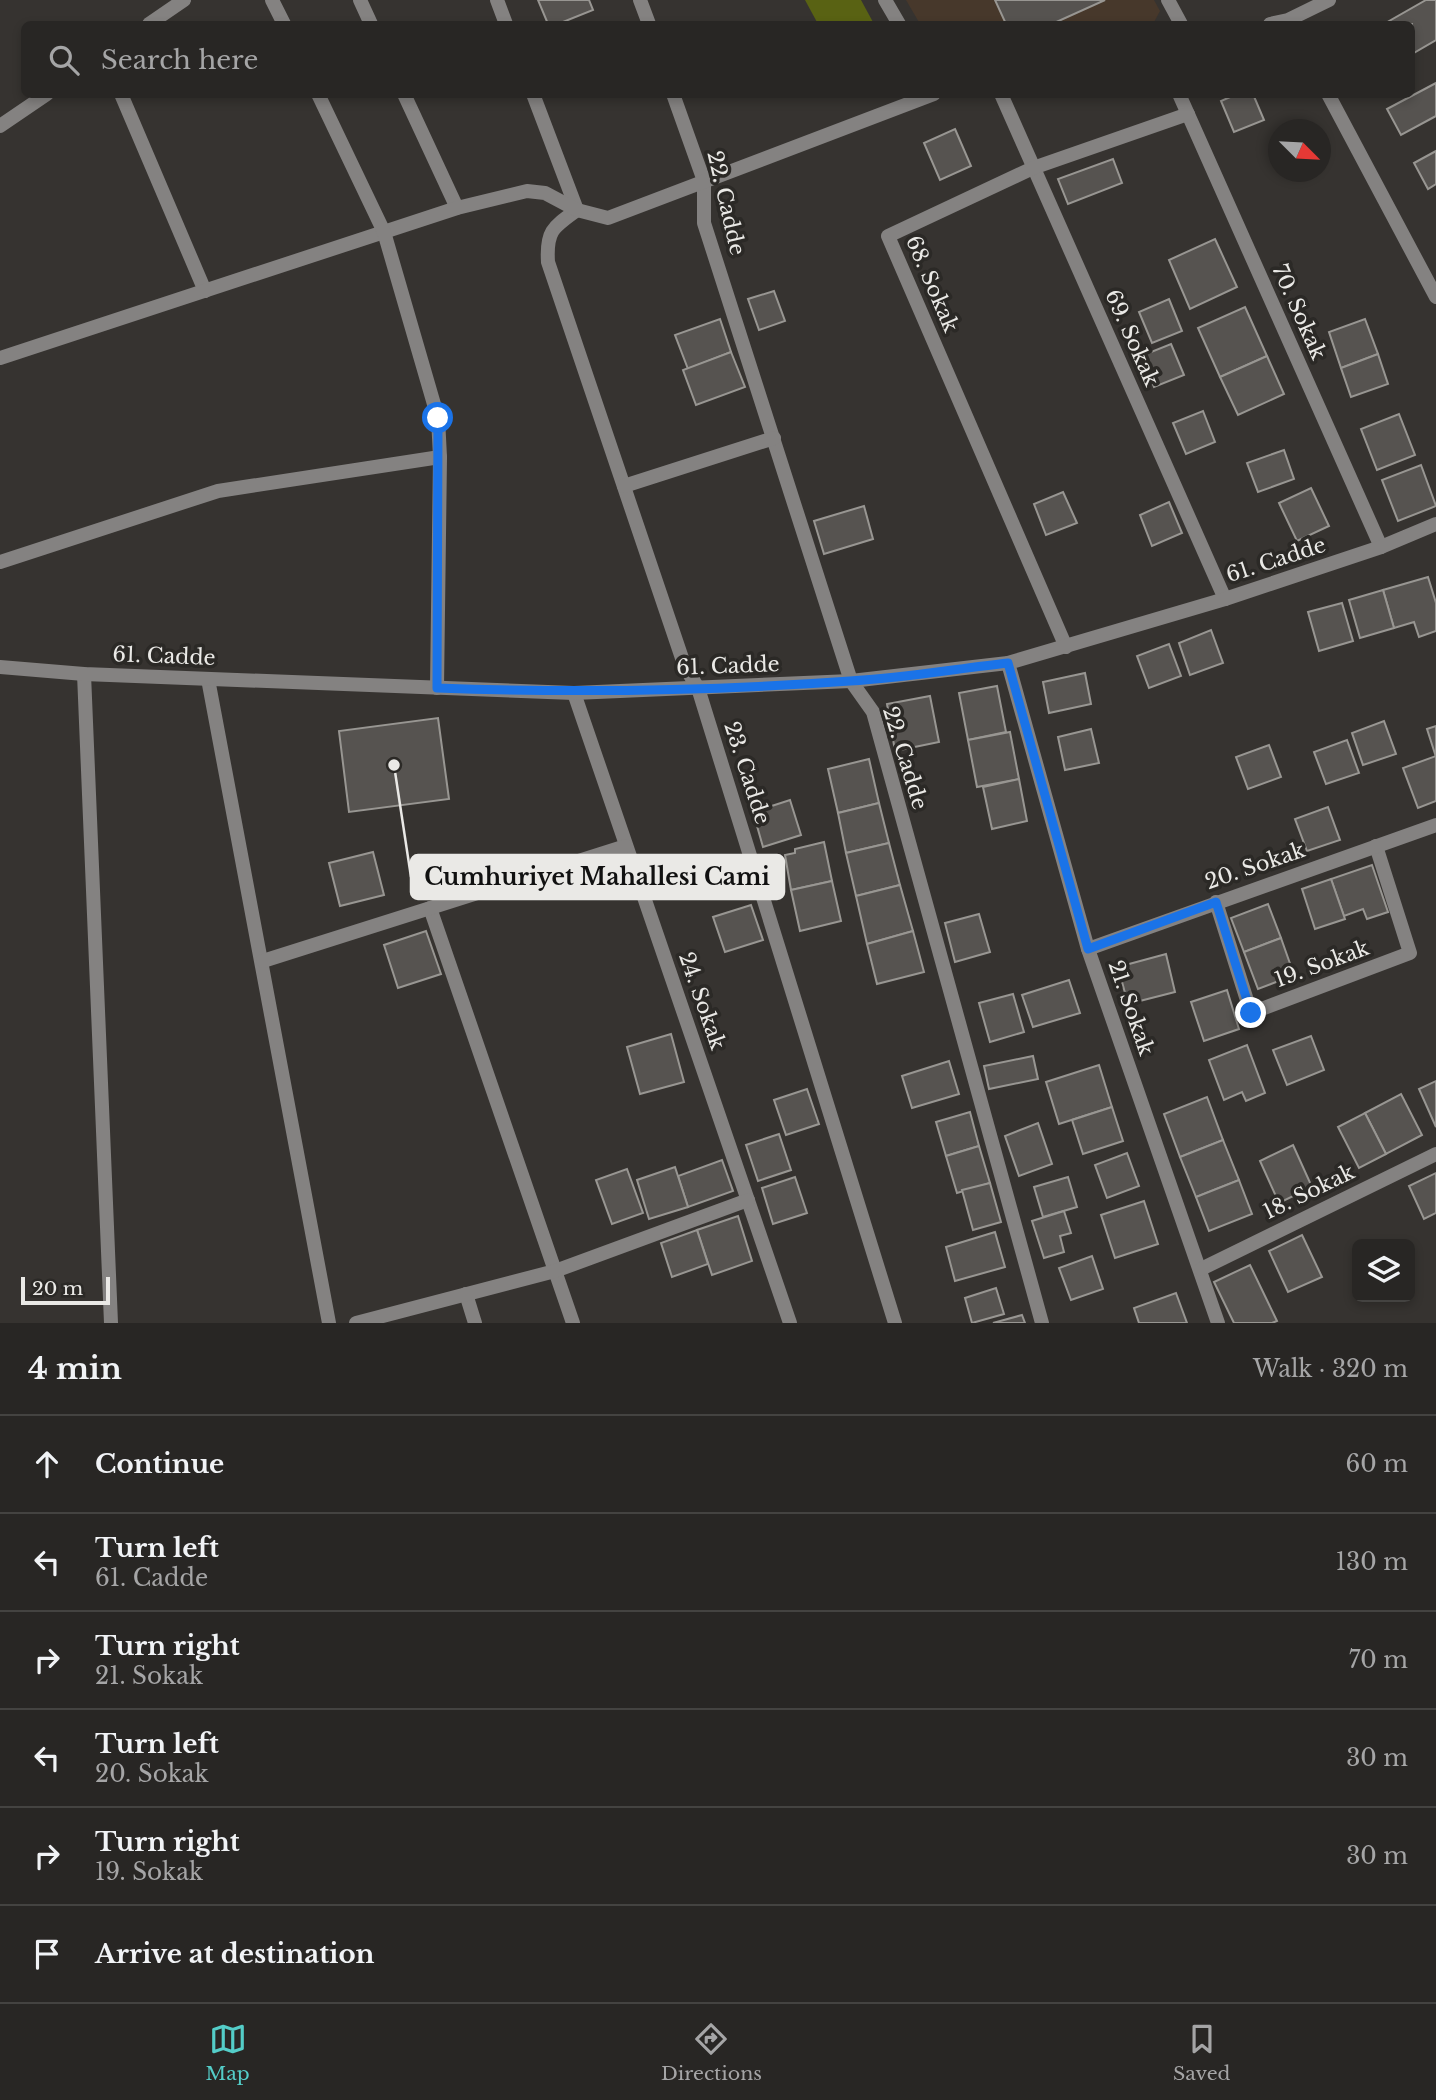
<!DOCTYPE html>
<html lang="en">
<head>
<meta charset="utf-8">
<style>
  body { margin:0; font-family:"Libre Baskerville",serif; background:#302e2c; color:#f1f3f6 }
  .controls { position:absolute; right:21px; bottom:21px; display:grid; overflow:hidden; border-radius:10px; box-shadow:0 4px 10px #0003 }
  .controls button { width:63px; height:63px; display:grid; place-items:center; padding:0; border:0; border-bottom:2px solid #444341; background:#282624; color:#f1f3f6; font:35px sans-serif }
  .compass { position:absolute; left:1268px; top:119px; width:63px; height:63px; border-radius:50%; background:#282624; box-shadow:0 4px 10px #0003; rotate:114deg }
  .scale { position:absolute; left:21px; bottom:18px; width:89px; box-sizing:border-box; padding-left:7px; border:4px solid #eae9e6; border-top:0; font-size:19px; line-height:24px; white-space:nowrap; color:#eae9e6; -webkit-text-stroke:5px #2b2926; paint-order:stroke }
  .stop { position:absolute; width:21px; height:21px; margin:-16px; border:5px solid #1a73e8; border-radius:50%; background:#fff }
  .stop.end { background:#1a73e8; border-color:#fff; box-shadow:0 2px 7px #0008 }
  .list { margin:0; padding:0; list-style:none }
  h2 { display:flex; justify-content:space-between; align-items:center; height:91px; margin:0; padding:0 28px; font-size:30px }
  h2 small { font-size:23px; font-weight:400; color:#a5a5a6 }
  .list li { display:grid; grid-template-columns:46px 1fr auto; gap:21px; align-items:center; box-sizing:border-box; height:98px; padding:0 28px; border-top:2px solid #444341 }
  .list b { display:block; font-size:26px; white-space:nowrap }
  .list p { margin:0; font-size:23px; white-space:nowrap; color:#a5a5a6 }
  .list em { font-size:23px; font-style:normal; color:#a5a5a6 }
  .icon { flex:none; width:38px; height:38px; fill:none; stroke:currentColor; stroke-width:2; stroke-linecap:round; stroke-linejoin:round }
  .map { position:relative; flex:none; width:1436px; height:1323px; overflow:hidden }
  .search { position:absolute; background:#282624; box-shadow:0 4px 10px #0003; left:21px; right:21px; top:21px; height:77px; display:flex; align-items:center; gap:18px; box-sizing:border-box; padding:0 24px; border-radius:10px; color:#a5a5a6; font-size:26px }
  .sheet { height:679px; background:#282624 }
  nav { display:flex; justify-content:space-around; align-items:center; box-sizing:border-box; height:98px; border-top:2px solid #444341; background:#282624; font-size:19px; color:#a5a5a6 }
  nav a { display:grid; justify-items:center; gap:4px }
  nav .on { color:#54cdc8 }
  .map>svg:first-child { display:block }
  .education { fill:#47382b }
  .forest { fill:#596213 }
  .building { fill:#565350; stroke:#989692; stroke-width:2 }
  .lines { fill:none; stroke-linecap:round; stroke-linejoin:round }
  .minor { stroke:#848281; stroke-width:14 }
  .tertiary { stroke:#848281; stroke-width:14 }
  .route { stroke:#1a73e8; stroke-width:9 }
  .labels { text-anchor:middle; stroke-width:7; stroke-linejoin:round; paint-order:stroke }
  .street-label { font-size:21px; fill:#eae9e6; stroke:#2b2926 }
  .leader { fill:none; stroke:#eae9e6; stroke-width:2.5 }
  .callout-dot { fill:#eae9e6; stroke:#2b2926; stroke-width:2.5 }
  .callout { fill:#eae9e6; stroke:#eae9e6; stroke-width:2.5 }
  .callout-label { font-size:23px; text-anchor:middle; font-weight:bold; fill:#111 }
</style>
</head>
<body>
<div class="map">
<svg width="1436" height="1323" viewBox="0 0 1436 1323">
  <rect width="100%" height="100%" fill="#363330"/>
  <polygon class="education" points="906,0 1154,0 1160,11 1153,24 920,24"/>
  <polygon class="forest" points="805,0 861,0 874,24 818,24"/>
  <g class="building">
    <polygon points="538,0 589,0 593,10 558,24 548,24"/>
    <polygon points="995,0 1105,0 1052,24 1006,24"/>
    <polygon points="1426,0 1436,0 1436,40 1412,54 1412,24 1384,24"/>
    <polygon points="1436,83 1436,116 1401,135 1387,109"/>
    <polygon points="1237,94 1253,94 1264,120 1234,132 1221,101"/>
    <polygon points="955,129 971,166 940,180 924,143"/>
    <polygon points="1436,151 1436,184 1428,189 1414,163"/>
    <polygon points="1113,159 1122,183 1068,204 1058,179"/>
    <polygon points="1215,239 1237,287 1190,309 1169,260"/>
    <polygon points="774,291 785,321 759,330 748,299"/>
    <polygon points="1169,299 1182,331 1152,343 1139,312"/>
    <polygon points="1245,307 1267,356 1220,377 1198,328"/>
    <polygon points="720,319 731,352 688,369 675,335"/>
    <polygon points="1365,319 1378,354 1341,368 1329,332"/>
    <polygon points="1171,344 1184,375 1154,387 1141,356"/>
    <polygon points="731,352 745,387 696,405 683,370"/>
    <polygon points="1378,354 1388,384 1351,397 1341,368"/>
    <polygon points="1267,356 1284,394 1238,415 1220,377"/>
    <polygon points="1203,411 1215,442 1186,454 1173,423"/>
    <polygon points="1399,414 1415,455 1377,470 1361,429"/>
    <polygon points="1284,450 1294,479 1258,492 1247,463"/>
    <polygon points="1421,465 1436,506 1398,521 1382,480"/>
    <polygon points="1311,488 1329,526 1297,541 1279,503"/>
    <polygon points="1063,492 1077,523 1046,535 1034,504"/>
    <polygon points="1169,502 1182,533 1152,546 1140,515"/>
    <polygon points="864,506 873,539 824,554 814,521"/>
    <polygon points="1428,577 1436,603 1436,631 1419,637 1414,622 1394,628 1383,590"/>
    <polygon points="1383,590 1394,628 1360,638 1349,600"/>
    <polygon points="1342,603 1353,641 1319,651 1308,612"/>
    <polygon points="1211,630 1223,663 1190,675 1179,643"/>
    <polygon points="1169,644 1181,676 1149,688 1137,656"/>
    <polygon points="1085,673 1091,704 1049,713 1043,682"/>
    <polygon points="997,686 1006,732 968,740 959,693"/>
    <polygon points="930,696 939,742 895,751 887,704"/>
    <polygon points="438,718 449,799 349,812 339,731"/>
    <polygon points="1384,721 1396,754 1363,765 1352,733"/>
    <polygon points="1436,726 1436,757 1427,729"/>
    <polygon points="1091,729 1099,763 1065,770 1058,737"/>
    <polygon points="1010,732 1019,779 977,787 968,740"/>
    <polygon points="1347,740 1359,773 1326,784 1314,752"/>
    <polygon points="1269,745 1281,777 1248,789 1236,757"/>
    <polygon points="1436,756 1436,801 1418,808 1403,768"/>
    <polygon points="869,759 879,803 838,813 828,769"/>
    <polygon points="1019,779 1027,821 992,829 983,787"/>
    <polygon points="790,800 801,835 763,847 753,812"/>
    <polygon points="879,803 889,843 846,853 838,813"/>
    <polygon points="1328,807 1340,840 1307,851 1295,819"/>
    <polygon points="824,842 832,881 791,890 785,855 795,853 795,849"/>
    <polygon points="889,843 900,885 856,896 846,853"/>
    <polygon points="373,852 384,895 340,906 329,863"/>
    <polygon points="1372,865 1388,912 1367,919 1363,909 1344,916 1331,879"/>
    <polygon points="1331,879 1345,919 1315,929 1302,889"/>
    <polygon points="832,881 841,921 800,931 791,890"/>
    <polygon points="900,885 913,931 867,944 856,896"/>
    <polygon points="1268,904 1281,938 1244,952 1231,918"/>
    <polygon points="751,905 763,940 725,952 713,917"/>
    <polygon points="979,914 990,952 955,962 945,923"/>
    <polygon points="426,931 441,974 398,988 384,945"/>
    <polygon points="913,931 924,972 877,984 867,944"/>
    <polygon points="1281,938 1294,975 1258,989 1244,952"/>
    <polygon points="1166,954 1175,992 1128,1004 1118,967"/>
    <polygon points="1069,980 1080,1013 1033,1027 1022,995"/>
    <polygon points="1227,990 1239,1029 1204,1041 1191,1002"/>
    <polygon points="1013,994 1024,1032 990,1042 979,1003"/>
    <polygon points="671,1034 684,1082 640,1094 627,1047"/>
    <polygon points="1311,1036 1324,1070 1287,1085 1273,1050"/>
    <polygon points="1247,1045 1265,1093 1246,1101 1242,1092 1224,1100 1209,1060"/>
    <polygon points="1033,1056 1038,1079 989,1089 984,1066"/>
    <polygon points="949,1061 959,1094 912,1108 902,1076"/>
    <polygon points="1099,1065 1112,1107 1059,1124 1046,1082"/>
    <polygon points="1436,1081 1436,1127 1419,1089"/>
    <polygon points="807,1089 819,1124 786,1135 774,1100"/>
    <polygon points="1401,1094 1422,1135 1386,1154 1365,1113"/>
    <polygon points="1207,1097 1223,1140 1180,1157 1164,1114"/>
    <polygon points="1112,1107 1123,1141 1083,1154 1072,1120"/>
    <polygon points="970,1112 979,1146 946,1156 936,1122"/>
    <polygon points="1365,1113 1386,1154 1359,1168 1338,1127"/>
    <polygon points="1038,1123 1052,1164 1019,1176 1005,1136"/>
    <polygon points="779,1134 791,1170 758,1181 746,1145"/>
    <polygon points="1223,1140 1239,1180 1196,1197 1180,1157"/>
    <polygon points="1293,1145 1312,1187 1279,1203 1260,1161"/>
    <polygon points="979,1146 990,1183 957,1193 946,1156"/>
    <polygon points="1127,1153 1139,1186 1107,1198 1095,1165"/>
    <polygon points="722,1160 733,1191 688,1207 678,1176"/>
    <polygon points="675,1167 688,1207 649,1219 637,1180"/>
    <polygon points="627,1169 643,1213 612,1224 596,1180"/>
    <polygon points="1436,1173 1436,1213 1424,1219 1409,1186"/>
    <polygon points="795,1177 807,1213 773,1224 762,1188"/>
    <polygon points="1068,1177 1077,1207 1043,1217 1034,1187"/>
    <polygon points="1239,1180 1252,1214 1209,1231 1196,1197"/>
    <polygon points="990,1183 1001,1222 973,1230 962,1190"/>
    <polygon points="1144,1201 1158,1244 1115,1258 1101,1215"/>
    <polygon points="1064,1211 1071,1233 1060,1236 1064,1252 1044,1258 1032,1221"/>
    <polygon points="738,1216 752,1261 712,1275 697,1230"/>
    <polygon points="697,1230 708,1264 672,1277 661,1243"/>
    <polygon points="995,1232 1005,1267 955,1281 946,1247"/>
    <polygon points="1302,1235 1322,1277 1288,1292 1269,1251"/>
    <polygon points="1092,1256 1103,1289 1071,1300 1059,1268"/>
    <polygon points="1250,1265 1277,1321 1272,1323 1234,1323 1214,1282"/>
    <polygon points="996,1288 1004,1314 972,1323 965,1298"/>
    <polygon points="1176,1293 1187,1323 1139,1323 1134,1308"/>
    <polygon points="1022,1315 1025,1323 993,1323"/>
  </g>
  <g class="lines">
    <g class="minor">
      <polyline points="272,0 284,24"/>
      <polyline points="360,0 371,24"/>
      <polyline points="497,0 506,24"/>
      <polyline points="640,0 649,24"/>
      <polyline points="885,0 899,24"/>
      <polyline points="1168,0 1181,24"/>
      <polyline points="1270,24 1288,20 1329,0"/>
      <polyline points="121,94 205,291"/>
      <polyline points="404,94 457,208"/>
      <path d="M533 94 577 210C553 227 546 231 548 262L685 667 698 688 895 1323"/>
      <polyline points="673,94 704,181 704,223 851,681 873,712 1042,1323"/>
      <polyline points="1001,94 1225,599"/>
      <polyline points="1179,94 1381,547"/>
      <polyline points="1328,94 1436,297"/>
      <polyline points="0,358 457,208 527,191 545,193 577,210 608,218 934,94"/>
      <polyline points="624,486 774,438"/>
      <polyline points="0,562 218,491 440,457 438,418 384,232 318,94"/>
      <polyline points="1066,647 888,236 1033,168 1188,114"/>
      <polyline points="1008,663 1088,949 1218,1323"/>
      <polyline points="84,674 111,1323"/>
      <polyline points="208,679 329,1323"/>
      <polyline points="437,688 440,457"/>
      <polyline points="574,693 790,1323"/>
      <polyline points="1216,902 1251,1013 1410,953 1376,846"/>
      <polyline points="430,908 573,1323"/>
      <polyline points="1088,949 1436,825"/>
      <polyline points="263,961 626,846"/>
      <polyline points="1201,1269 1436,1154"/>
      <polyline points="466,1294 475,1323"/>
      <polyline points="356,1323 555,1271 748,1200"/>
    </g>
    <g class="tertiary">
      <polyline points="149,24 184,0"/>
      <polyline points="0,126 47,94"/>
      <polyline points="0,667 84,674 574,693 851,681 1008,663 1225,599 1381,547 1436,524"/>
    </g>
  </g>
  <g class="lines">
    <path class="route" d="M438 418 437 688C575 693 712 691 850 681 903 678 955 669 1008 663L1088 949 1216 902 1251 1013"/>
  </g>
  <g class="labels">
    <g class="street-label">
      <text transform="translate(726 203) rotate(77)" y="7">22. Cadde</text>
      <text transform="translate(932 284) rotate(67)" y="7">68. Sokak</text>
      <text transform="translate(1299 312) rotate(66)" y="7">70. Sokak</text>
      <text transform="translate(1132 338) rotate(66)" y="7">69. Sokak</text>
      <text transform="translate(1276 560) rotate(-18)" y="7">61. Cadde</text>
      <text transform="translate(164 656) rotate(2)" y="7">61. Cadde</text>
      <text transform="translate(728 666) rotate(-2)" y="7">61. Cadde</text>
      <text transform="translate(905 758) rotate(73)" y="7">22. Cadde</text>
      <text transform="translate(747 773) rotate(72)" y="7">23. Cadde</text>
      <text transform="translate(1255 866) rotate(-19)" y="7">20. Sokak</text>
      <text transform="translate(1322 964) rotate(-20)" y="7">19. Sokak</text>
      <text transform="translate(702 1001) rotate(71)" y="7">24. Sokak</text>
      <text transform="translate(1131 1008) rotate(71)" y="7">21. Sokak</text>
      <text transform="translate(1309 1192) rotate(-26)" y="7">18. Sokak</text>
    </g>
  </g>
  <path class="leader" d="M394 765L411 877"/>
  <circle class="callout-dot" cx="394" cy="765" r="7"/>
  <rect class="callout" x="411" y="855" width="373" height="44" rx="7"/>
  <g class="callout-label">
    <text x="597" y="885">Cumhuriyet Mahallesi Cami</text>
  </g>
</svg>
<div class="controls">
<button><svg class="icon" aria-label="layers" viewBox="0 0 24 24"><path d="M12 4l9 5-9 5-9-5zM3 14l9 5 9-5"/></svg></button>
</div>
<svg class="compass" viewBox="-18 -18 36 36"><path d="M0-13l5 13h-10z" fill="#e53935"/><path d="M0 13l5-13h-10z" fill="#a5a5a6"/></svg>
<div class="scale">20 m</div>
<div class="stop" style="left:438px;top:418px"></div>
<div class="stop end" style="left:1251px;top:1013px"></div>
<div class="search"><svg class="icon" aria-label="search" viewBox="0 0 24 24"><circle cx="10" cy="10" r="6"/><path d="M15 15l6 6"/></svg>Search here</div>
</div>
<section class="sheet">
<h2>4 min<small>Walk · 320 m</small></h2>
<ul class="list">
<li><svg class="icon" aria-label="ahead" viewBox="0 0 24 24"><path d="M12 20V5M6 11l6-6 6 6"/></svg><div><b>Continue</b></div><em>60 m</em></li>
<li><svg class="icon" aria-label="left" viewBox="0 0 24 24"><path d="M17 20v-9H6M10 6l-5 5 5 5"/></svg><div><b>Turn left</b><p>61. Cadde</p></div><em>130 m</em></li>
<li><svg class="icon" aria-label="right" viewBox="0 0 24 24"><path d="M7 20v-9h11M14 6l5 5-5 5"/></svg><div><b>Turn right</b><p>21. Sokak</p></div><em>70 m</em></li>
<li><svg class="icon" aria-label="left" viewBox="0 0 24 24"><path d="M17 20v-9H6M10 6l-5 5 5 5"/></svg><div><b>Turn left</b><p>20. Sokak</p></div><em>30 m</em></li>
<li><svg class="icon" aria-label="right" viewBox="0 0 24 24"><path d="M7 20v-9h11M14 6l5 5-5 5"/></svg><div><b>Turn right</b><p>19. Sokak</p></div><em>30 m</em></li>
<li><svg class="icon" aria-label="arrive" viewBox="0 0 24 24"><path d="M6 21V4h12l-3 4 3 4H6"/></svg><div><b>Arrive at destination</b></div></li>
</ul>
</section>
<nav>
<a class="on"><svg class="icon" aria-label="map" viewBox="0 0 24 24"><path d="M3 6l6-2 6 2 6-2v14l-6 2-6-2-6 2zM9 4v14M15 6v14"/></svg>Map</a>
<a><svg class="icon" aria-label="directions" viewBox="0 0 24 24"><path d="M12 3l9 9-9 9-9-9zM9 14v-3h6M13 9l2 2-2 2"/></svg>Directions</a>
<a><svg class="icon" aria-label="saved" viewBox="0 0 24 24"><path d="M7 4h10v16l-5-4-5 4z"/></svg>Saved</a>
</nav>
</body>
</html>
